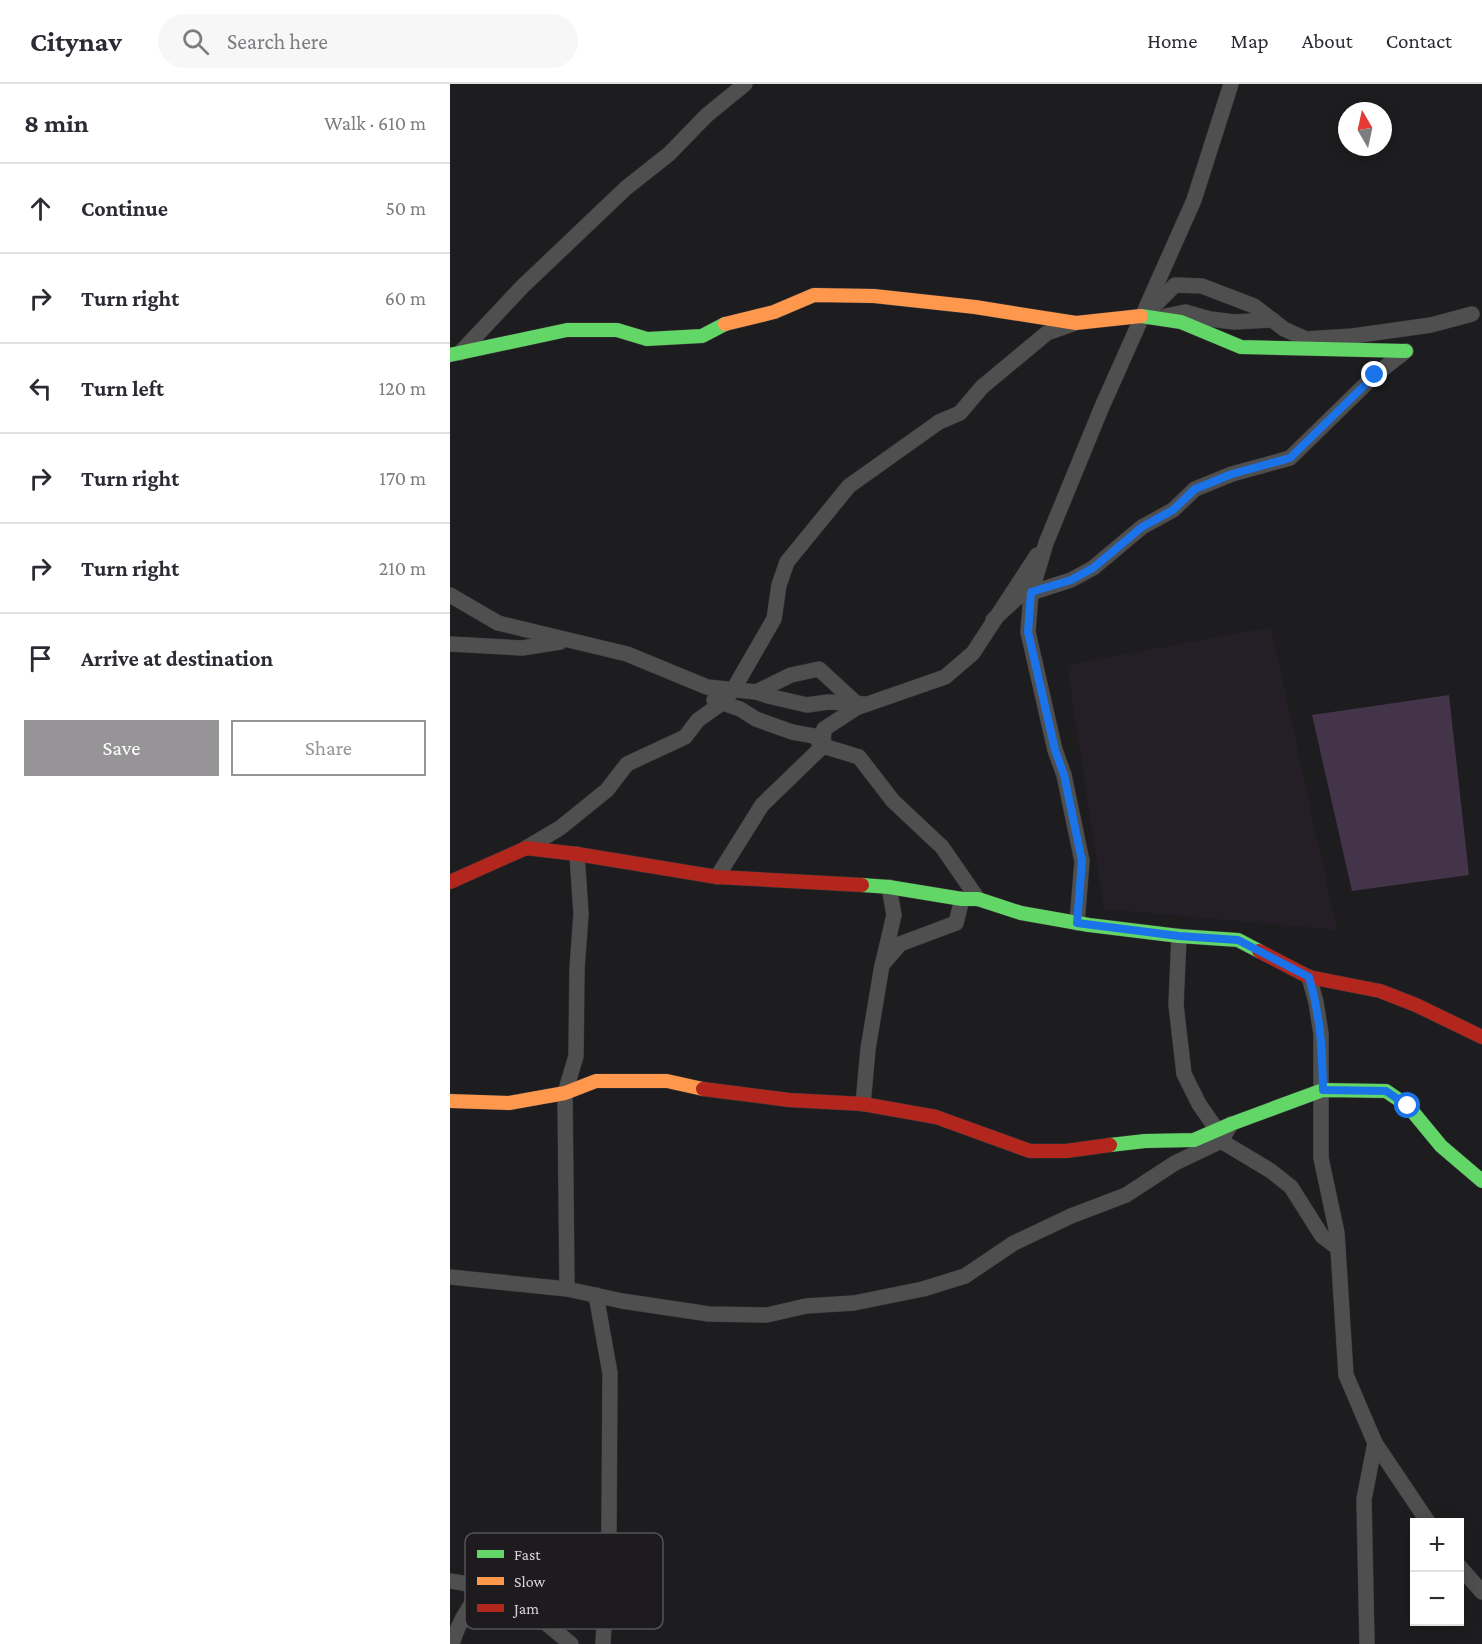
<!DOCTYPE html>
<html lang="en">
<head>
<meta charset="utf-8">
<style>
  body { margin:0; font-family:"Crimson Pro",serif; background:#f7f7f7; color:#2b2b33 }
  .controls { position:absolute; right:18px; bottom:18px; display:grid; overflow:hidden; border-radius:0px; box-shadow:0 3px 15px #0003 }
  .controls button { width:54px; height:54px; display:grid; place-items:center; padding:0; border:0; border-bottom:2px solid #e1e1e2; background:#fff; color:#2b2b33; font:30px sans-serif }
  .compass { position:absolute; left:888px; top:18px; width:54px; height:54px; border-radius:50%; background:#fff; box-shadow:0 3px 15px #0003; rotate:351deg }
  .stop { position:absolute; width:18px; height:18px; margin:-14px; border:4px solid #1a73e8; border-radius:50%; background:#fff }
  .stop.end { background:#1a73e8; border-color:#fff; box-shadow:0 2px 6px #0008 }
  .list { margin:0; padding:0; list-style:none }
  h2 { display:flex; justify-content:space-between; align-items:center; height:78px; margin:0; padding:0 24px; font-size:26px }
  h2 small { font-size:20px; font-weight:400; color:#7c7c81 }
  .list li { display:grid; grid-template-columns:39px 1fr auto; gap:18px; align-items:center; box-sizing:border-box; height:90px; padding:0 24px; border-top:2px solid #e1e1e2 }
  .list b { display:block; font-size:22px; white-space:nowrap }
  .list em { font-size:20px; font-style:normal; color:#7c7c81 }
  .actions { display:flex; gap:12px; padding:18px 24px }
  .actions a { flex:1; padding:14px 0; border:2px solid #969496; border-radius:0px; text-align:center; font-size:21px; color:#969496 }
  .actions .main { background:#969496; color:#fff }
  .icon { flex:none; width:33px; height:33px; fill:none; stroke:currentColor; stroke-width:2; stroke-linecap:round; stroke-linejoin:round }
  .map { position:relative; flex:none; width:1032px; height:1560px; overflow:hidden }
  header { display:flex; align-items:center; gap:36px; box-sizing:border-box; height:84px; padding:0 30px; background:#fff; border-bottom:2px solid #e1e1e2 }
  header strong { font-size:28px }
  nav { display:flex; gap:33px; margin-inline-start:auto; font-size:21px }
  .search { width:420px; height:54px; background:#f7f7f7; display:flex; align-items:center; gap:15px; box-sizing:border-box; padding:0 21px; border-radius:33px; color:#7c7c81; font-size:22px }
  main { display:flex }
  aside { flex:1; background:#fff }
  .map>svg:first-child { display:block }
  .built { fill:#241f27 }
  .green { fill:#44344a }
  .lines { fill:none; stroke-linecap:round; stroke-linejoin:round }
  .street-casing { stroke:#393739; stroke-width:16 }
  .fast-casing { stroke:#393739; stroke-width:15 }
  .slow-casing { stroke:#393739; stroke-width:15 }
  .jam-casing { stroke:#393739; stroke-width:15 }
  .street { stroke:#504f50; stroke-width:15 }
  .fast { stroke:#63d668; stroke-width:14 }
  .slow { stroke:#ff974d; stroke-width:14 }
  .jam { stroke:#b3261e; stroke-width:14 }
  .route { stroke:#1a73e8; stroke-width:8 }
  .key { fill:#1e1b1f; stroke:#565356; stroke-width:1.5 }
  .key-label { font-size:16px; fill:#d7d5d7 }
</style>
</head>
<body>
<header>
<strong>Citynav</strong>
<div class="search"><svg class="icon" aria-label="search" viewBox="0 0 24 24"><circle cx="10" cy="10" r="6"/><path d="M15 15l6 6"/></svg>Search here</div>
<nav><a>Home</a><a>Map</a><a>About</a><a>Contact</a></nav>
</header>
<main>
<aside>
<h2>8 min<small>Walk · 610 m</small></h2>
<ul class="list">
<li><svg class="icon" aria-label="ahead" viewBox="0 0 24 24"><path d="M12 20V5M6 11l6-6 6 6"/></svg><div><b>Continue</b></div><em>50 m</em></li>
<li><svg class="icon" aria-label="right" viewBox="0 0 24 24"><path d="M7 20v-9h11M14 6l5 5-5 5"/></svg><div><b>Turn right</b></div><em>60 m</em></li>
<li><svg class="icon" aria-label="left" viewBox="0 0 24 24"><path d="M17 20v-9H6M10 6l-5 5 5 5"/></svg><div><b>Turn left</b></div><em>120 m</em></li>
<li><svg class="icon" aria-label="right" viewBox="0 0 24 24"><path d="M7 20v-9h11M14 6l5 5-5 5"/></svg><div><b>Turn right</b></div><em>170 m</em></li>
<li><svg class="icon" aria-label="right" viewBox="0 0 24 24"><path d="M7 20v-9h11M14 6l5 5-5 5"/></svg><div><b>Turn right</b></div><em>210 m</em></li>
<li><svg class="icon" aria-label="arrive" viewBox="0 0 24 24"><path d="M6 21V4h12l-3 4 3 4H6"/></svg><div><b>Arrive at destination</b></div></li>
</ul>
<div class="actions"><a class="main">Save</a><a>Share</a></div>
</aside>
<div class="map">
<svg width="1032" height="1560" viewBox="0 0 1032 1560">
  <rect width="100%" height="100%" fill="#1d1c1e"/>
  <polygon class="built" points="821,543 887,846 654,825 617,581"/>
  <polygon class="green" points="999,611 1019,791 902,807 862,631"/>
  <g class="lines">
    <g class="street-casing">
      <g id="street">
        <polyline points="698,228 725,201 752,202 804,222 834,245 856,255 903,252 981,241 1022,230"/>
        <polyline points="716,232 735,228 760,235 784,238 823,236"/>
        <polyline points="10,269 72,203 176,104 219,70 257,31 295,0"/>
        <polyline points="0,511 48,539 177,570 257,603 306,608 318,612 357,621 378,618 415,620"/>
        <polyline points="543,536 568,513 621,496 643,484 692,443 723,426 745,405 782,390 840,374 925,291 956,267"/>
        <polyline points="0,560 72,564 110,558"/>
        <polyline points="306,608 341,591 369,585 406,619"/>
        <polyline points="264,616 290,625 306,635 342,648 364,652 373,662 409,673 443,717 492,763 528,815"/>
        <polyline points="76,764 110,744 157,706 177,680 235,653 248,636 272,619 283,606 324,535 329,501 337,478 399,402 489,338 510,329 532,303 597,249 623,240"/>
        <polyline points="267,793 312,721 373,662 374,645 406,624 495,593 523,569 587,471"/>
        <polyline points="627,839 632,777 614,691 605,666 578,548 581,509 596,459 651,325 744,116 781,0"/>
        <polyline points="729,852 726,921 734,990 749,1020 767,1046 771,1057 821,1087 841,1103 872,1152 888,1164"/>
        <polyline points="433,878 444,831 439,803"/>
        <polyline points="859,893 866,918 871,950 871,1074 887,1149 896,1291 925,1359 978,1438"/>
        <polyline points="413,1020 418,965 432,881 450,860 506,839 512,815"/>
        <polyline points="0,1193 117,1205 172,1217 259,1230 317,1231 356,1222 404,1219 473,1205 515,1192 564,1159 621,1132 676,1111 725,1079 771,1057 781,1040"/>
        <polyline points="117,1205 115,1009 126,972 127,885 131,830 127,770"/>
        <polyline points="146,1211 160,1289 159,1444 153,1560"/>
        <polyline points="1010,1483 1032,1508"/>
        <polyline points="0,1497 36,1503 67,1515 121,1560"/>
        <path d="M2 1560C9 1537 19 1520 36 1503"/>
        <polyline points="917,1560 914,1415 925,1359"/>
      </g>
    </g>
    <g class="fast-casing">
      <g id="fast">
        <polyline points="691,232 731,238 791,263 956,267"/>
        <polyline points="0,271 117,246 167,246 197,255 252,252 275,240"/>
        <polyline points="412,801 439,803 512,815 528,815 571,829 639,841 729,852 788,856 809,867"/>
        <polyline points="660,1061 695,1057 744,1056 781,1040 873,1006 936,1007 958,1022 991,1062 1032,1097"/>
      </g>
    </g>
    <g class="slow-casing">
      <g id="slow">
        <polyline points="275,240 324,228 364,211 424,212 525,223 626,239 691,232"/>
        <polyline points="0,1017 59,1019 115,1009 146,997 217,997 253,1005"/>
      </g>
    </g>
    <g class="jam-casing">
      <g id="jam">
        <polyline points="0,798 76,764 127,770 267,793 412,801"/>
        <polyline points="809,867 859,893 930,907 966,921 1032,953"/>
        <polyline points="253,1005 339,1016 413,1020 486,1033 580,1067 616,1067 660,1061"/>
      </g>
    </g>
    <use href="#street" class="street"/>
    <use href="#fast" class="fast"/>
    <use href="#slow" class="slow"/>
    <use href="#jam" class="jam"/>
  </g>
  <g class="lines">
    <path class="route" d="M925 291 840 374 782 390 745 405 723 426 692 443 643 484 621 496 581 508 578 548 605 666 614 691 632 777 627 839 729 852 788 856 859 893C871 934 872 964 873 1006L936 1007 958 1022"/>
  </g>
  <rect x="15" y="1449" width="198" height="96" rx="9" class="key"/>
  <rect x="27" y="1466" width="27" height="8" fill="#63d668"/>
  <rect x="27" y="1493" width="27" height="8" fill="#ff974d"/>
  <rect x="27" y="1520" width="27" height="8" fill="#b3261e"/>
  <g class="key-label">
    <text x="64" y="1476">Fast</text>
    <text x="64" y="1503">Slow</text>
    <text x="64" y="1530">Jam</text>
  </g>
</svg>
<div class="controls">
<button>+</button>
<button>−</button>
</div>
<svg class="compass" viewBox="-18 -18 36 36"><path d="M0-13l5 13h-10z" fill="#e53935"/><path d="M0 13l5-13h-10z" fill="#7c7c81"/></svg>
<div class="stop" style="left:958px;top:1022px"></div>
<div class="stop end" style="left:925px;top:291px"></div>
</div>
</main>
</body>
</html>
